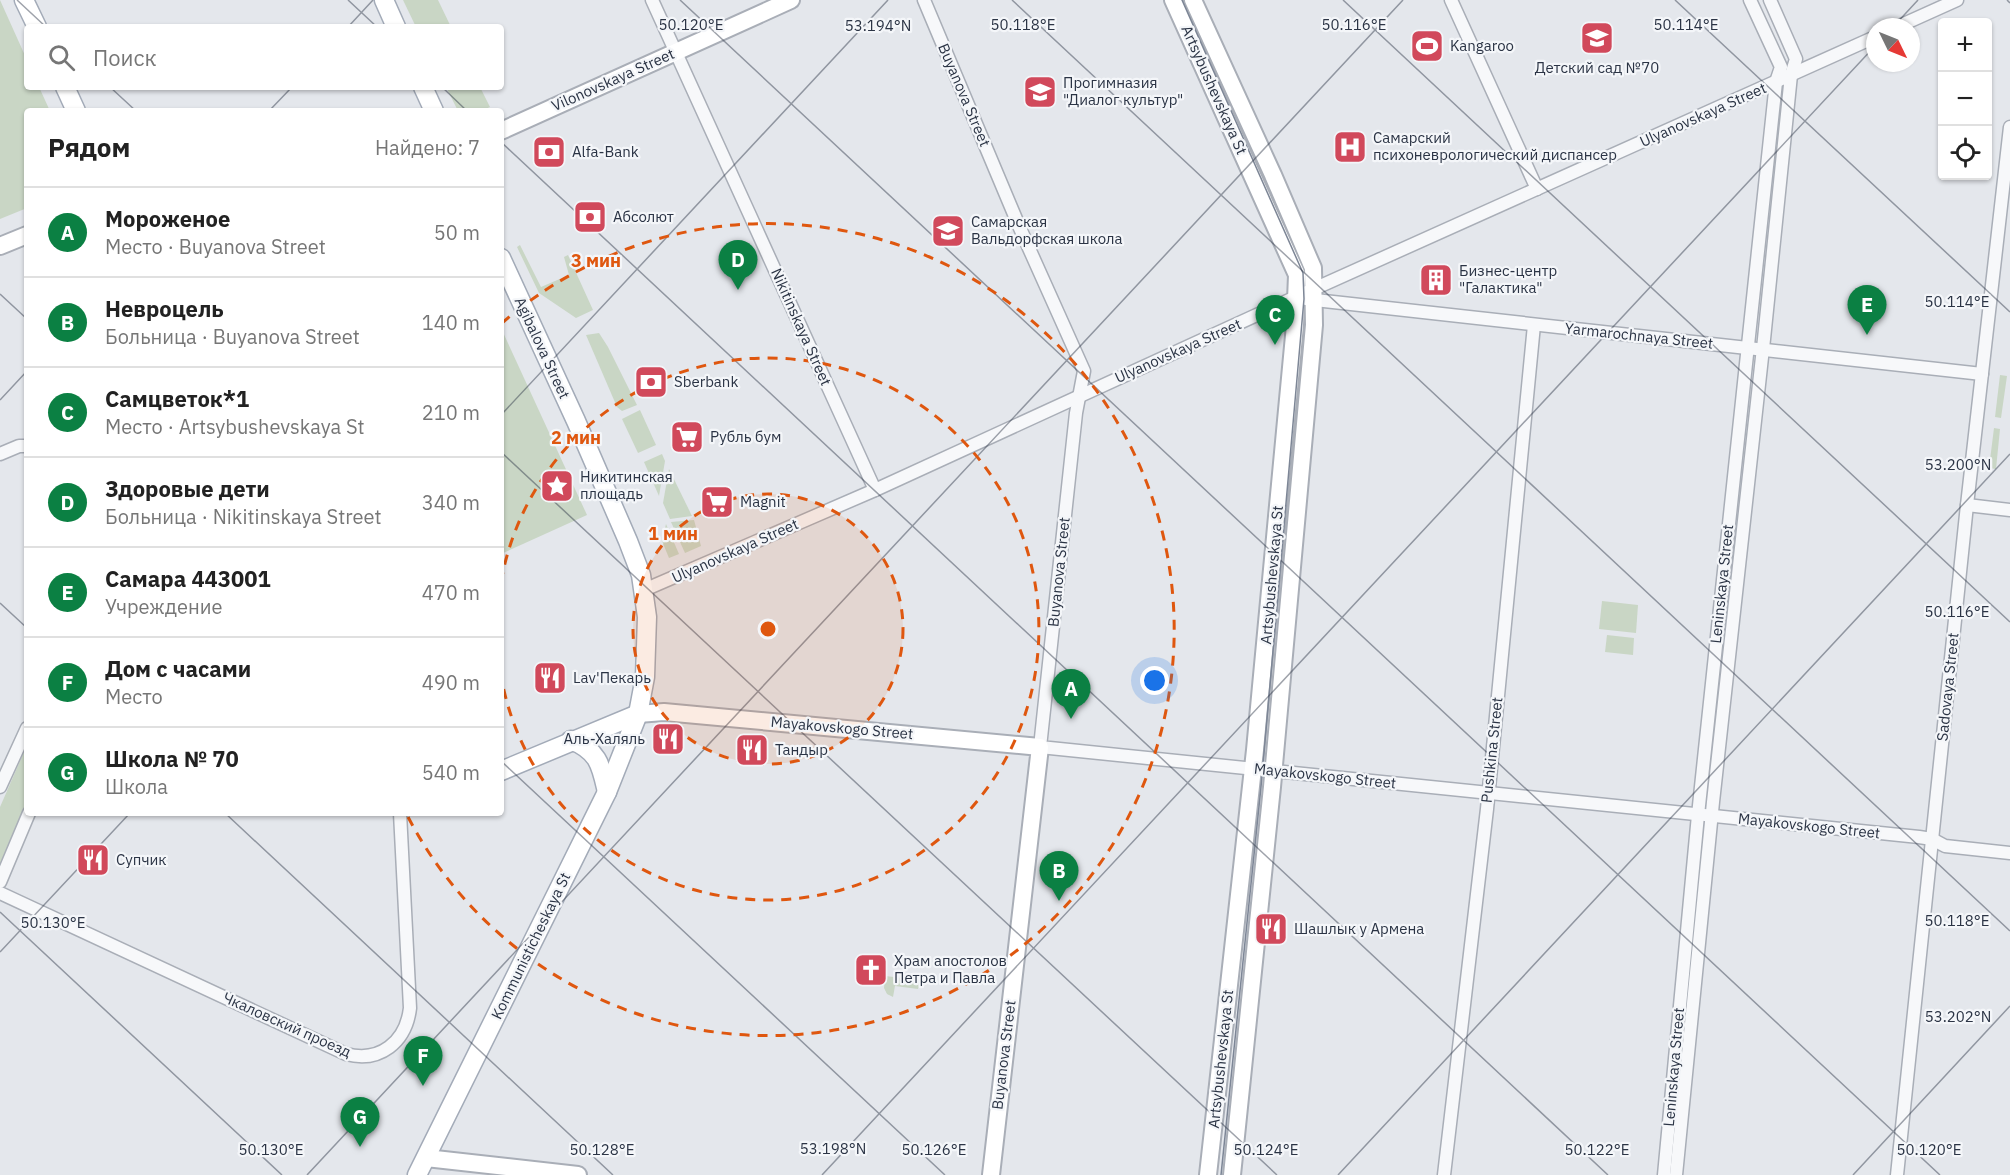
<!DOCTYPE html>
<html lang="ru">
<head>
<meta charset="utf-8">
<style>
  body { margin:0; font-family:"IBM Plex Sans",sans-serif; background:#f2f2f2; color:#222 }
  .controls { position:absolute; right:18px; top:18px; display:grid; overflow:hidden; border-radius:6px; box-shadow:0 2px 4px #0004 }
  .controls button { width:54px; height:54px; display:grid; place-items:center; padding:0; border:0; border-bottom:2px solid #e0e0e0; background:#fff; color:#222; font:30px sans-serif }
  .compass { position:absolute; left:1866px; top:18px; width:54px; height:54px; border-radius:50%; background:#fff; box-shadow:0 2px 4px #0004; rotate:133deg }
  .you { position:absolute; left:1155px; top:681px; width:21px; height:21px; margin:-15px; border:4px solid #fff; border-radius:50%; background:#1a73e8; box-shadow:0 0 0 9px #1a73e833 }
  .badge { display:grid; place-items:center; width:39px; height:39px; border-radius:50%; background:#0b8043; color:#fff; font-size:20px; font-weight:700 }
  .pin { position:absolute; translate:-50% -50px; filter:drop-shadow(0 2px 3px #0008) }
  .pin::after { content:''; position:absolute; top:32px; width:21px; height:18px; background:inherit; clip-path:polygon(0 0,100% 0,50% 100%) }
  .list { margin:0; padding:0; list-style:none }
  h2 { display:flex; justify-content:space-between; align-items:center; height:78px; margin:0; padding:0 24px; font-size:26px }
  h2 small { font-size:20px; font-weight:400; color:#767676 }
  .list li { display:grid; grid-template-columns:39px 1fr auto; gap:18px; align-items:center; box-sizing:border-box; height:90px; padding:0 24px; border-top:2px solid #e0e0e0 }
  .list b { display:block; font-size:22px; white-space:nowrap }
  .list p { margin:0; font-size:20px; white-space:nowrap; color:#767676 }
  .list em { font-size:20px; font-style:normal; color:#767676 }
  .icon { flex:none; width:33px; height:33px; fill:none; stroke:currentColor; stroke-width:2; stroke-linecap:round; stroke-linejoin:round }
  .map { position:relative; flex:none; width:2010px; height:1175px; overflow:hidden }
  .search { position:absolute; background:#fff; box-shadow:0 2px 4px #0004; left:24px; top:24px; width:480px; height:66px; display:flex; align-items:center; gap:15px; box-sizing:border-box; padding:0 21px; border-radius:6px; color:#767676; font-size:22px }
  .panel { position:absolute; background:#fff; box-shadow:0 2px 4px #0004; left:24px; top:108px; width:480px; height:708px; border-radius:6px }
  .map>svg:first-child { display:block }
  .green { fill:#c9d6c5 }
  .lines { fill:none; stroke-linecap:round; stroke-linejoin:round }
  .street-casing { stroke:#a9aeb7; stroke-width:15 }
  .secondary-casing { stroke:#a9aeb7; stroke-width:20 }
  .primary-casing { stroke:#a3abb8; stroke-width:21 }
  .street { stroke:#f7f8fa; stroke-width:12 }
  .secondary { stroke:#fff; stroke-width:16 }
  .primary { stroke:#fff; stroke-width:18 }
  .tram { stroke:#7d8696; stroke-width:1.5 }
  .ticks { fill:none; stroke:#2b3445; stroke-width:1.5; stroke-opacity:0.45 }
  .ring { fill:none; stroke:#df570f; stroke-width:3; stroke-dasharray:10 8 }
  .labels { text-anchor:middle; stroke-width:4.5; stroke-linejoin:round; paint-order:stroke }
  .poi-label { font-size:15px; fill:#2b3445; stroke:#f4f6f9; text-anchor:start }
  .street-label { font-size:15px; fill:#2b3445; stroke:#f4f6f9 }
  .ticks-label { font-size:15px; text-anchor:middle; fill:#2b3445; stroke:#f4f6f9; stroke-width:4.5; stroke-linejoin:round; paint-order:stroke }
  .centre { fill:#df570f; stroke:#f4f6f9; stroke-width:3 }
  .ring-label { font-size:18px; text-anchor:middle; font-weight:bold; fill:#df570f; stroke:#f4f6f9; stroke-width:4.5; stroke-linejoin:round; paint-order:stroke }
</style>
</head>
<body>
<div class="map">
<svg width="2010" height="1175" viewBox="0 0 2010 1175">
  <rect width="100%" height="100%" fill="#e4e7ec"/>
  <g class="green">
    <polygon points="0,0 27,60 27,87 39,87 50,111 27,111 27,208 0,219"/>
    <polygon points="403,0 438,0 451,27 416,27"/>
    <polygon points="446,87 480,87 490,107 481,111 458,111"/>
    <polygon points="520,245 541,287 569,275 564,257 568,255 593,310 576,318 539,293 517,247"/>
    <polygon points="501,328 587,515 501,554"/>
    <polygon points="599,333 608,347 637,405 622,411 617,407 586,335"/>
    <polygon points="2000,375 2007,376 2001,418 1995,417"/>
    <polygon points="640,410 656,445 638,453 622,419"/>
    <polygon points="1994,428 2000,429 1996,469 1989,468"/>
    <polygon points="662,454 665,461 659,496 644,462"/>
    <polygon points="669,469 692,516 670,519 663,503"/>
    <polygon points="694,520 701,546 685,553 671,522"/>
    <polygon points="666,524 679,554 669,558 662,541"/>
    <polygon points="1602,601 1638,605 1636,633 1599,629"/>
    <polygon points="1607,635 1634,638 1633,655 1605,652"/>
    <polygon points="27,745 27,804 0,866 0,807"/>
    <polygon points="885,976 920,980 918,989 895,986 893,997 887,994 884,988"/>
  </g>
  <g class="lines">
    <g class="street-casing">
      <g id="street">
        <polyline points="652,0 875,490"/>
        <polyline points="924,0 1019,226 1084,371 1076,413 1040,747 1919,837 1932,839 1945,846 2010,853"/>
        <polyline points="1451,0 1537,189"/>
        <polyline points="1897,27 1957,0"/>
        <polyline points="1306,299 1982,374"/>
        <polyline points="0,454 19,446 27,446"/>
        <polyline points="1967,505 2010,510"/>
        <polyline points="644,590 875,490 1287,301 1875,37"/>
        <polyline points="0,787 27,728"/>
        <polyline points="0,882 29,813"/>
        <path d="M0 893 346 1054C380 1063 406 1042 410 1008L400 813"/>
        <polyline points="1444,1175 1487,809 1534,325"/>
        <polyline points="1664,1175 1698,815 1776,82 1781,67 1750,0"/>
        <polyline points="1676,1175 1713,802 1764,339 1791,75 1796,59 1770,0"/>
        <polyline points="1897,1175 1967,505 2010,127"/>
      </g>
    </g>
    <g class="secondary-casing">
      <g id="secondary">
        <polyline points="1173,0 1297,275 1295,325 1255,750 1208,1175"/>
        <polyline points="1193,0 1273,175 1313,268 1314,325 1272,787 1232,1175"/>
        <polyline points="501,131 791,0"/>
        <polyline points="0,246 27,235"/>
        <polyline points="638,714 664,712 1040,747 991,1175"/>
        <polyline points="426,1158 578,1175"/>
      </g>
    </g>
    <g class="primary-casing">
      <g id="primary">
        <polyline points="24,0 37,27"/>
        <polyline points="384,0 396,27"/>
        <polyline points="65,87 76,111"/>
        <polyline points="423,87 434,111"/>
        <path d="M571 740C599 751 601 766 607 792"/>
        <polyline points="501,771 638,714"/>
        <polyline points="417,1175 607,792 638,714 645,677 647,617 641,575 628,541 576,421 501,258"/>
      </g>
    </g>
    <use href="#street" class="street"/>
    <use href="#secondary" class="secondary"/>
    <use href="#primary" class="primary"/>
    <polyline class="tram" points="1182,0 1303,273 1304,299 1261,787 1221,1175"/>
  </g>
  <path class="ticks" d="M17 0 46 27M348 0 377 27M680 0 1940 1175M1012 0 2010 931M1343 0 2010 622M1675 0 2010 312M2007 0 2010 3M348 27 373 0M1893 27 1918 0M110 87 136 111M442 87 467 111M269 111 292 87M501 142 1608 1175M0 294 27 319M0 400 27 371M501 415 888 0M501 452 1277 1175M0 603 27 628M501 761 945 1175M225 813 613 1175M0 912 282 1175M0 952 130 813M307 1175 1403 0M822 1175 1875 46M1338 1175 2010 454M1853 1175 2010 1006"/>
  <circle cx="768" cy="629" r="135" fill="#df570f" fill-opacity=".12"/>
  <g class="ring">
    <circle cx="768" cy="629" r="135"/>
    <path d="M501 582A271 271 0 1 1 501 676"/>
    <path d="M502 323A406 406 0 1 1 406 813"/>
  </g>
  <defs>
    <g id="school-square" transform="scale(1.725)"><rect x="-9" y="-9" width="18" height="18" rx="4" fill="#d1495b" stroke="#f4f6f9"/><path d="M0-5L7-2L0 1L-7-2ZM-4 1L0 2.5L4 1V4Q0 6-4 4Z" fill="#fff"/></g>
    <g id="stadium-square" transform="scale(1.725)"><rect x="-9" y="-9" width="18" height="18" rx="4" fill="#d1495b" stroke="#f4f6f9"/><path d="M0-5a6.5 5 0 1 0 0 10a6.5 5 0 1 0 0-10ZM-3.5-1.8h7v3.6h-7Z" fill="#fff"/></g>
    <g id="hospital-square" transform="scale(1.725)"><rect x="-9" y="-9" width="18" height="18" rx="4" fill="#d1495b" stroke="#f4f6f9"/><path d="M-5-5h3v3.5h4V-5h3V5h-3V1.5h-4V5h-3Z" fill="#fff"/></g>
    <g id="bank-square" transform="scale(1.725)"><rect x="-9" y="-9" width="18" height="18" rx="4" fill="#d1495b" stroke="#f4f6f9"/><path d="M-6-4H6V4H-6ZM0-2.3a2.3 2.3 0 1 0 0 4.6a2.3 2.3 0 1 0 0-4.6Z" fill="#fff"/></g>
    <g id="building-square" transform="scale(1.725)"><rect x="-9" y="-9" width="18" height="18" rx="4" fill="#d1495b" stroke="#f4f6f9"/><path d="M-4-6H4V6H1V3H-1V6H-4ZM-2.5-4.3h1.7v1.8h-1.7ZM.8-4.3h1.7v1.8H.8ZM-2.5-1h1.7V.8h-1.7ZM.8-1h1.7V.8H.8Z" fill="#fff"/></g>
    <g id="supermarket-square" transform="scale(1.725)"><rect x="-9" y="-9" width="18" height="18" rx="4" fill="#d1495b" stroke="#f4f6f9"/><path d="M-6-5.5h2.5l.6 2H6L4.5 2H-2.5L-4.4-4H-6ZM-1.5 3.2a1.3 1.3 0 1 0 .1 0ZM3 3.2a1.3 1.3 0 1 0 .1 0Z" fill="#fff"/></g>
    <g id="sight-square" transform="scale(1.725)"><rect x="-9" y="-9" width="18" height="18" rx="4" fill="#d1495b" stroke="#f4f6f9"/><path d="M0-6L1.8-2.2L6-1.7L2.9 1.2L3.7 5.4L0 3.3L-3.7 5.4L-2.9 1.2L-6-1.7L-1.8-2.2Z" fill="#fff"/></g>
    <g id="restaurant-square" transform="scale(1.725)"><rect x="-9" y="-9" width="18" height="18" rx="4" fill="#d1495b" stroke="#f4f6f9"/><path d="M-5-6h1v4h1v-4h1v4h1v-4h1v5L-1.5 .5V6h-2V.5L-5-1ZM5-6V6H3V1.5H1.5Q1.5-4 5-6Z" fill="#fff"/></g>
    <g id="church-square" transform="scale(1.725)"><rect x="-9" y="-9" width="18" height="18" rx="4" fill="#d1495b" stroke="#f4f6f9"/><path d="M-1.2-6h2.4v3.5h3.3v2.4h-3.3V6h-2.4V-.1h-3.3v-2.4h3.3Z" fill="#fff"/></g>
  </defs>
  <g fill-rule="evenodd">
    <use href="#school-square" x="1597" y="38"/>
    <use href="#stadium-square" x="1427" y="46"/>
    <use href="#school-square" x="1040" y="92"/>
    <use href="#hospital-square" x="1350" y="147"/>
    <use href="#bank-square" x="549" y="152"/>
    <use href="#bank-square" x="590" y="217"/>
    <use href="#school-square" x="948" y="231"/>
    <use href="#building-square" x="1436" y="280"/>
    <use href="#bank-square" x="651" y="382"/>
    <use href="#supermarket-square" x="687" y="437"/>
    <use href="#sight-square" x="557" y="486"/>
    <use href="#supermarket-square" x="717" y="502"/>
    <use href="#restaurant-square" x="550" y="678"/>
    <use href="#restaurant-square" x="668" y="739"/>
    <use href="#restaurant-square" x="752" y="750"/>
    <use href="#restaurant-square" x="93" y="860"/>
    <use href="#restaurant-square" x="1271" y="929"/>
    <use href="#church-square" x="871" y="970"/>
  </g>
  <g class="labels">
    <g class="poi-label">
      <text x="1450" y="51">Kangaroo</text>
      <text x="1597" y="73" text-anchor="middle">Детский сад №70</text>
      <text x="1063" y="88">Прогимназия<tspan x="1063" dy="17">"Диалог культур"</tspan></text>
      <text x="1373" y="143">Самарский<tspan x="1373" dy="17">психоневрологический диспансер</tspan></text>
      <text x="572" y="157">Alfa-Bank</text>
      <text x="613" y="222">Абсолют</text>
      <text x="971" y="227">Самарская<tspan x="971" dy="17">Вальдорфская школа</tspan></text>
      <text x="1459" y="276">Бизнес-центр<tspan x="1459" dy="17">"Галактика"</tspan></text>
      <text x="674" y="387">Sberbank</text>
      <text x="710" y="442">Рубль бум</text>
      <text x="580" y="482">Никитинская<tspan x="580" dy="17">площадь</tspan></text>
      <text x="740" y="507">Magnit</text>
      <text x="573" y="683">Lav'Пекарь</text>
      <text x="645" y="744" text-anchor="end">Аль-Халяль</text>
      <text x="775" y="755">Тандыр</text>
      <text x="116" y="865">Супчик</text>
      <text x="1294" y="934">Шашлык у Армена</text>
      <text x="894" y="966">Храм апостолов<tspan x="894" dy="17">Петра и Павла</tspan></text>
    </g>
    <g class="street-label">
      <text transform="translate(613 80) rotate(-24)" y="5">Vilonovskaya Street</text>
      <text transform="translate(1214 90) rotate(66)" y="5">Artsybushevskaya St</text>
      <text transform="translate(964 95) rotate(67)" y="5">Buyanova Street</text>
      <text transform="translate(1703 115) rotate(-24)" y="5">Ulyanovskaya Street</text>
      <text transform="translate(801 327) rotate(66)" y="5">Nikitinskaya Street</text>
      <text transform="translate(1639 336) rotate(6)" y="5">Yarmarochnaya Street</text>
      <text transform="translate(542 348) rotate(65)" y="5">Agibalova Street</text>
      <text transform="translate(1178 351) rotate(-24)" y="5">Ulyanovskaya Street</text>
      <text transform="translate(735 551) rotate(-24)" y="5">Ulyanovskaya Street</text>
      <text transform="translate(1059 572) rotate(-84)" y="5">Buyanova Street</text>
      <text transform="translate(1272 575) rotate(-85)" y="5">Artsybushevskaya St</text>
      <text transform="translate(1722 584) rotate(-84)" y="5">Leninskaya Street</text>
      <text transform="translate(1948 687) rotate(-84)" y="5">Sadovaya Street</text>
      <text transform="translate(842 728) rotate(5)" y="5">Mayakovskogo Street</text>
      <text transform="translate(1492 750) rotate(-84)" y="5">Pushkina Street</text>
      <text transform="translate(1325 776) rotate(6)" y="5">Mayakovskogo Street</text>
      <text transform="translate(1809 826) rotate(6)" y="5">Mayakovskogo Street</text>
      <text transform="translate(531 946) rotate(-64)" y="5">Kommunisticheskaya St</text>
      <text transform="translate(287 1025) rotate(24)" y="5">Чкаловский проезд</text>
      <text transform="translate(1004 1055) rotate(-83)" y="5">Buyanova Street</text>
      <text transform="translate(1221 1059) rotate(-84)" y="5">Artsybushevskaya St</text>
      <text transform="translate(1674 1067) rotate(-85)" y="5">Leninskaya Street</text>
    </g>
  </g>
  <g class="ticks-label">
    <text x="691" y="30">50.120°E</text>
    <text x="1023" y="30">50.118°E</text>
    <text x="1354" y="30">50.116°E</text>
    <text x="1686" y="30">50.114°E</text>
    <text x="878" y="31">53.194°N</text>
    <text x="1957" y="307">50.114°E</text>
    <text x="1958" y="470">53.200°N</text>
    <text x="1957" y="617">50.116°E</text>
    <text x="1957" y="926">50.118°E</text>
    <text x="53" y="928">50.130°E</text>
    <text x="1958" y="1022">53.202°N</text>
    <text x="833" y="1154">53.198°N</text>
    <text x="271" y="1155">50.130°E</text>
    <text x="602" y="1155">50.128°E</text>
    <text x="934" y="1155">50.126°E</text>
    <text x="1266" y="1155">50.124°E</text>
    <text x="1597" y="1155">50.122°E</text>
    <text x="1929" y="1155">50.120°E</text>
  </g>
  <circle cx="768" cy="629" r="9" class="centre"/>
  <g class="ring-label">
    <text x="596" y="267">3 мин</text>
    <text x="576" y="444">2 мин</text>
    <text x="673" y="540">1 мин</text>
  </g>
</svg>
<div class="controls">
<button>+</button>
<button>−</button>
<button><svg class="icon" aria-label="locate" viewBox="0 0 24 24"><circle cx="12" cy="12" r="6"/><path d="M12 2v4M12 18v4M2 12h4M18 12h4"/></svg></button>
</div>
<svg class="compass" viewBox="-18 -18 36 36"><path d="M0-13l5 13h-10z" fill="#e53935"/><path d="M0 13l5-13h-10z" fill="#767676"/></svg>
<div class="you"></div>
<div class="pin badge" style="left:1071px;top:719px">A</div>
<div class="pin badge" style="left:1059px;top:901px">B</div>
<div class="pin badge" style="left:1275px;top:345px">C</div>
<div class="pin badge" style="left:738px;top:290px">D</div>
<div class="pin badge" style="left:1867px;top:335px">E</div>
<div class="pin badge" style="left:423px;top:1086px">F</div>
<div class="pin badge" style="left:360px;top:1147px">G</div>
<div class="search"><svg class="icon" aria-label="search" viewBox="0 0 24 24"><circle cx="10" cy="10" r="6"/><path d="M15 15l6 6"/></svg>Поиск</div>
<section class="panel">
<h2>Рядом<small>Найдено: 7</small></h2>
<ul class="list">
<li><span class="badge">A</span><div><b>Мороженое</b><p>Место · Buyanova Street</p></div><em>50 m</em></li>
<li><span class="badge">B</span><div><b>Невроцель</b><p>Больница · Buyanova Street</p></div><em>140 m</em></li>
<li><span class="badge">C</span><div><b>Самцветок*1</b><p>Место · Artsybushevskaya St</p></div><em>210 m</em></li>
<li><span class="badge">D</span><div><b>Здоровые дети</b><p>Больница · Nikitinskaya Street</p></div><em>340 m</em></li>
<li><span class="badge">E</span><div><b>Самара 443001</b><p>Учреждение</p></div><em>470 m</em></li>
<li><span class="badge">F</span><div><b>Дом с часами</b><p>Место</p></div><em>490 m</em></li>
<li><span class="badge">G</span><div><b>Школа № 70</b><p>Школа</p></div><em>540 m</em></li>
</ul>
</section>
</div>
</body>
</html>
